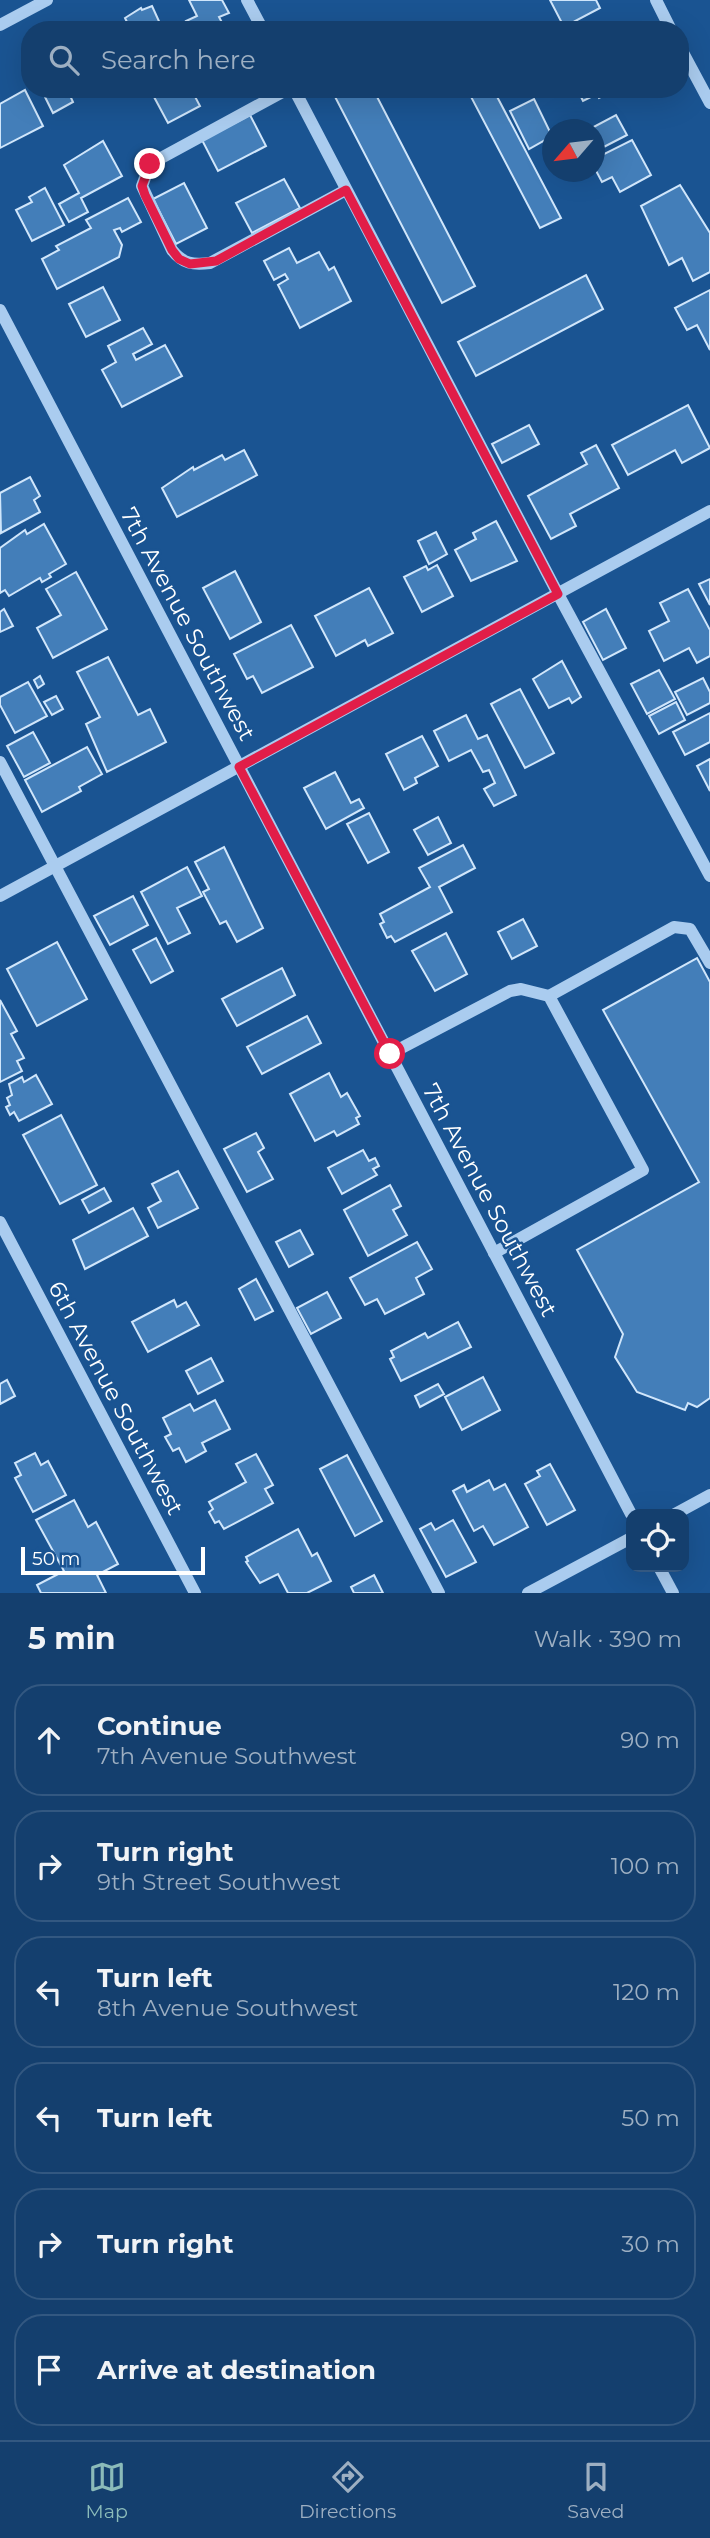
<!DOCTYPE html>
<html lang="en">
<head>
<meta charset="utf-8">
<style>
  body { margin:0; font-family:Montserrat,sans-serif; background:#214a76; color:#f1f3f6 }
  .controls { position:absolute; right:21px; bottom:21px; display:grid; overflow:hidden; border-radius:14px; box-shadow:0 7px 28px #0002 }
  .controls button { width:63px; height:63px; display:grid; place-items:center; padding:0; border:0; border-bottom:2px solid #335881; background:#143f6e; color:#f1f3f6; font:35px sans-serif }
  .compass { position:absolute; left:542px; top:119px; width:63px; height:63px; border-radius:50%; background:#143f6e; box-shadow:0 7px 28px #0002; rotate:242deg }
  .scale { position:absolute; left:21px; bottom:18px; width:184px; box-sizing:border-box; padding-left:7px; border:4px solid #fff; border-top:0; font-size:19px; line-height:24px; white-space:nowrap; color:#fff; -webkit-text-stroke:5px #1a5492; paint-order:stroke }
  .stop { position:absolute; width:21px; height:21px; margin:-16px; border:5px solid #e11d48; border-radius:50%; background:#fff }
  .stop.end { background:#e11d48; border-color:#fff; box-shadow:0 2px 7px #0008 }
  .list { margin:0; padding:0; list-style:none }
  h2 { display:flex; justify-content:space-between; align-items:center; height:91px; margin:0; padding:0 28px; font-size:30px }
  h2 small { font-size:23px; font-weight:400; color:#9dafc2 }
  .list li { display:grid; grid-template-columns:46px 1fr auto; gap:21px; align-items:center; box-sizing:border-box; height:112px; margin:0 14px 14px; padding:0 14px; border:2px solid #335881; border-radius:28px }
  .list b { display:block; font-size:26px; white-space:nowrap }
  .list p { margin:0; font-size:23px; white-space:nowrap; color:#9dafc2 }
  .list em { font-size:23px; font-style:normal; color:#9dafc2 }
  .icon { flex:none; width:38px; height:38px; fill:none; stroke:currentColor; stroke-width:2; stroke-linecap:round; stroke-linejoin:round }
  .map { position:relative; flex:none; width:710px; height:1593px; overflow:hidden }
  .search { position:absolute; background:#143f6e; box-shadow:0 7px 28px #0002; left:21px; right:21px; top:21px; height:77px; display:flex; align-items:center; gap:18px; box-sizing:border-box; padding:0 24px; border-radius:28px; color:#9dafc2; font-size:26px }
  .sheet { height:847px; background:#143f6e }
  nav { display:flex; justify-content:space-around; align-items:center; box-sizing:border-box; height:98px; border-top:2px solid #335881; background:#143f6e; font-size:19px; color:#9dafc2 }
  nav a { display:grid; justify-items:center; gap:4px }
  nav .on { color:#8bbbb9 }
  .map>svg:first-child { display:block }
  .building { fill:#437eb9; stroke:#d0e6fb; stroke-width:2 }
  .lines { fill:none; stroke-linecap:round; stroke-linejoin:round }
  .minor { stroke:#aaccef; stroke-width:12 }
  .route { stroke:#e11d48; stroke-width:9 }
  .labels { text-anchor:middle; stroke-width:5; stroke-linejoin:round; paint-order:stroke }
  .street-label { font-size:23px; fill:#fff; stroke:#1a5492 }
</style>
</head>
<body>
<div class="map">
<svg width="710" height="1593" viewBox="0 0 710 1593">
  <rect width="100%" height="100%" fill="#1a5492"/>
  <g class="building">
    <polygon points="189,0 222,0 229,13 219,17 226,30 191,30 186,21 197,16"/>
    <polygon points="550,0 596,0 600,8 564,27"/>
    <polygon points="152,6 163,30 131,30 125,18 141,8 142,10"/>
    <polygon points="41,89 67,89 73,102 53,113"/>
    <polygon points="163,89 191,89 200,106 168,123 153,95"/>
    <polygon points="331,89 373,89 475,286 442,303"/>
    <polygon points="476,89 493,89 561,218 540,228 469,93"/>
    <polygon points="577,89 617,89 599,98 597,94 583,101"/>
    <polygon points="25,90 43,126 0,148 0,104"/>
    <polygon points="534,99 552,136 529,149 510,111"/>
    <polygon points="250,115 266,146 218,171 202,140"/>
    <polygon points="616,115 627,135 594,152 594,130 588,130"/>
    <polygon points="632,140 651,175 620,192 612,177 602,182 594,167 594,159"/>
    <polygon points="103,141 122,176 81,198 88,212 69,222 59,204 79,193 64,165"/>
    <polygon points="284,179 300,208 252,233 236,203"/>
    <polygon points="184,183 207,228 176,244 153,199"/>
    <polygon points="680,185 710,233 710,272 693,281 682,258 669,265 641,206"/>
    <polygon points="45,188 64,225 32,241 16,210 32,202 29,197"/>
    <polygon points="128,198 141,222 122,232 120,228 114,230 122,245 119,257 57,289 42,259 59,250 56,246 91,228 86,220"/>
    <polygon points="289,248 297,263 319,252 329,270 334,267 351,301 300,328 278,285 288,279 285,274 274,280 264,261"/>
    <polygon points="586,275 603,309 476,376 458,342"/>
    <polygon points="103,287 120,320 86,337 69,304"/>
    <polygon points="710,290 710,350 697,325 687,330 675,308"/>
    <polygon points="143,328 152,344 133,354 136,360 165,345 182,376 122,407 102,370 116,362 108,346"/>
    <polygon points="688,405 710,448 682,463 675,450 628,475 612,445"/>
    <polygon points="529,425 539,444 502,463 492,444"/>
    <polygon points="596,445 619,488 570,514 576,526 551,539 528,496 587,464 581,453"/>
    <polygon points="244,450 257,475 177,517 162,488 193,467 194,470 222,455 225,460"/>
    <polygon points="30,477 40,496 34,500 40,512 1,533 0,493"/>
    <polygon points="496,521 517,561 471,581 455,550 476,539 473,533"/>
    <polygon points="44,524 66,564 49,574 51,577 42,582 40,578 9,596 5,590 0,593 0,548 25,530 27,534"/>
    <polygon points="436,532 447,554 429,564 418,541"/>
    <polygon points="437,565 453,596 422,612 404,577 426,566 428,570"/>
    <polygon points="235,571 261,622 230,639 203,588"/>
    <polygon points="76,572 107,629 53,658 37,628 61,615 46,589"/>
    <polygon points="710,579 710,605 699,584"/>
    <polygon points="369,588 393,633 368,646 365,640 336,656 315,616"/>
    <polygon points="688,589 710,630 710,656 697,663 689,648 664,661 649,631 669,621 660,603"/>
    <polygon points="4,609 13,626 0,632 0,612"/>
    <polygon points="606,609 626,648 603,660 583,622"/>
    <polygon points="291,625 313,667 262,693 253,676 247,679 234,654"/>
    <polygon points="108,657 138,715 150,709 166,742 107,772 86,724 100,717 77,672"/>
    <polygon points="562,661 581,697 572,703 569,698 549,708 533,679"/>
    <polygon points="659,670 675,699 647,714 631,684"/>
    <polygon points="40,676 44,684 38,688 34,680"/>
    <polygon points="703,678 710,692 710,703 687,715 675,692"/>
    <polygon points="28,682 47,716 15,733 0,705 0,697"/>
    <polygon points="520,689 554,753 525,768 491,704"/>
    <polygon points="56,696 63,709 52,715 44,702"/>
    <polygon points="676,702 685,720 659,734 649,716"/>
    <polygon points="710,713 710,742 685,755 673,732"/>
    <polygon points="466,715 478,739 487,735 516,795 494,806 484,789 495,783 489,770 483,772 471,750 449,761 434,731"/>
    <polygon points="33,732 50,763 24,777 7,746"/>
    <polygon points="422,736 438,766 415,778 417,783 404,790 386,754"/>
    <polygon points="87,747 102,774 79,787 81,791 42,812 25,780"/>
    <polygon points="710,759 710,791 697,766"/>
    <polygon points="335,772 351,803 359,799 364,808 326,829 304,788"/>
    <polygon points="369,813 389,852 368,863 347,824"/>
    <polygon points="438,817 451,843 428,855 414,830"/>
    <polygon points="463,845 475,868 439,887 452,912 395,942 391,936 387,938 380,924 384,922 380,914 430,887 419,868"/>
    <polygon points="224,847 263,928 237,942 226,921 220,924 203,892 209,889 195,862"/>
    <polygon points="187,867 202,896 177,908 190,933 168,944 141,892"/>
    <polygon points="133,896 148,925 110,945 94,916"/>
    <polygon points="523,919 537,946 512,959 498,932"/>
    <polygon points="446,933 467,974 435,991 412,951"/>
    <polygon points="156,938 173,971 151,983 133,950"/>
    <polygon points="57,942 87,999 37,1026 7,969"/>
    <polygon points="697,958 710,982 710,1398 697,1407 688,1403 685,1410 637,1392 615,1357 623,1334 577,1250 699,1182 603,1010"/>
    <polygon points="282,968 295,995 237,1026 222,999"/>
    <polygon points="0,1000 17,1031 11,1034 24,1058 17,1061 22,1071 0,1082"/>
    <polygon points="307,1016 321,1043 262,1074 247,1047"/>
    <polygon points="329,1073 341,1097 347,1093 360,1116 356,1118 359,1124 337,1136 334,1131 315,1141 290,1094"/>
    <polygon points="36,1075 52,1104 19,1121 14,1112 10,1115 6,1107 10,1105 7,1098 12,1095 9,1084 22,1077 24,1082"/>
    <polygon points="61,1115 97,1185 60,1204 23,1135"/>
    <polygon points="256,1133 264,1148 258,1152 273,1179 247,1192 224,1149"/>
    <polygon points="363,1150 369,1161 375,1158 379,1166 373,1169 377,1175 342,1194 328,1168"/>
    <polygon points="178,1171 198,1208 158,1228 148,1208 161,1201 152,1184"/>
    <polygon points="390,1185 401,1206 393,1210 407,1235 368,1256 344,1210"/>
    <polygon points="104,1188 111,1201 89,1213 82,1200"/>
    <polygon points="133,1208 148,1236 85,1269 73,1240"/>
    <polygon points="300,1230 313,1254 289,1267 276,1242"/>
    <polygon points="417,1242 432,1269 416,1278 424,1294 385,1314 377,1299 365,1305 350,1278"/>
    <polygon points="256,1279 273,1311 255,1320 239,1289"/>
    <polygon points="327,1292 341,1318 311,1334 297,1308"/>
    <polygon points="174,1300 177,1307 186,1302 199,1325 148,1352 132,1322"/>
    <polygon points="458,1322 471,1347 401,1381 390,1359 394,1357 391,1351 425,1333 428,1338"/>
    <polygon points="211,1358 223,1381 198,1394 186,1371"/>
    <polygon points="483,1377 500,1410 462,1430 445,1397"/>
    <polygon points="7,1380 15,1396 0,1404 0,1384"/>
    <polygon points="438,1384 444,1394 420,1407 415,1396"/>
    <polygon points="215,1400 230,1429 202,1443 206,1451 186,1462 179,1448 173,1451 165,1437 171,1434 163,1418 190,1404 194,1411"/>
    <polygon points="35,1453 41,1465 48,1461 66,1495 33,1512 15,1478 21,1475 15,1463"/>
    <polygon points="256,1454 273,1485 265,1489 273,1503 224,1529 219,1521 215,1523 209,1512 213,1509 209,1502 246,1482 236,1464"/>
    <polygon points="347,1455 382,1521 355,1536 320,1469"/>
    <polygon points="550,1464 575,1510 547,1525 525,1484 540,1476 537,1471"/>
    <polygon points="489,1480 494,1490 505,1484 528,1527 494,1545 483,1526 474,1531 453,1491 464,1485 467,1492"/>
    <polygon points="74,1500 88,1527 96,1522 118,1564 97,1575 106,1593 41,1593 37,1585 64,1571 36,1520"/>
    <polygon points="453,1520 476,1562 446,1577 420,1529 431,1523 435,1530"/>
    <polygon points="298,1529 312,1556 317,1553 331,1581 307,1593 288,1593 278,1574 260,1583 246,1562 248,1561 246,1557"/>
    <polygon points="374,1575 383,1593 354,1593 351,1587"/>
  </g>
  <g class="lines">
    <g class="minor">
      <polyline points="247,0 263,30"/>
      <polyline points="656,0 671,30"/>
      <polyline points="0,25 47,0"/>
      <polyline points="680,47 710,103"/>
      <path d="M288 89 150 164 142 186 172 250C183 264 193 265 210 263L346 190"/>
      <polyline points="294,89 558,594 710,876"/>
      <polyline points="0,310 631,1514"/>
      <polyline points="0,762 439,1593"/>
      <polyline points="0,896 710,511"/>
      <polyline points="549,996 674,927 690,929 710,963"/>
      <polyline points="390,1054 510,991 521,989 549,996 643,1170 494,1253"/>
      <polyline points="0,1222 195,1593"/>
      <polyline points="675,1514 710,1495"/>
      <polyline points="659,1567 673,1593"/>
      <polyline points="528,1593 631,1538"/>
    </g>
  </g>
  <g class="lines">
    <polyline class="route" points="150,164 142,186 145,195 172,250 179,259 190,264 216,261 346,190 558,594 239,767 390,1054"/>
  </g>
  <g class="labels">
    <g class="street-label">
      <text transform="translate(188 624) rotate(62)" y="8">7th Avenue Southwest</text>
      <text transform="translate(490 1200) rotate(62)" y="8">7th Avenue Southwest</text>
      <text transform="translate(116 1398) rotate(62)" y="8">6th Avenue Southwest</text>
    </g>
  </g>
</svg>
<div class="controls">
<button><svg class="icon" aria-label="locate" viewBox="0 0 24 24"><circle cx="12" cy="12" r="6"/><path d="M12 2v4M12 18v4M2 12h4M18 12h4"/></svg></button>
</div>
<svg class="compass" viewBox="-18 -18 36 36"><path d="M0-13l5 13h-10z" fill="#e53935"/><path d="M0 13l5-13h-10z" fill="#9dafc2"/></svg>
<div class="scale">50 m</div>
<div class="stop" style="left:390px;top:1054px"></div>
<div class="stop end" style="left:150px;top:164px"></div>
<div class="search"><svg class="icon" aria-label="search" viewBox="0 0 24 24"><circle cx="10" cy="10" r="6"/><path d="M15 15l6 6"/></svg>Search here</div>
</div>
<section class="sheet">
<h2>5 min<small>Walk · 390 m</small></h2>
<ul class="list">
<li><svg class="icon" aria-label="ahead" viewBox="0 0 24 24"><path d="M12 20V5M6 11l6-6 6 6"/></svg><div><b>Continue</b><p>7th Avenue Southwest</p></div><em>90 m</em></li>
<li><svg class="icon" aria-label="right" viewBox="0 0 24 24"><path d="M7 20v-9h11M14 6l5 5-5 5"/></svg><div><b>Turn right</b><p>9th Street Southwest</p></div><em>100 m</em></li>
<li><svg class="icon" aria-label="left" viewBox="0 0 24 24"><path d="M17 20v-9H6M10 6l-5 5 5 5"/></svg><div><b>Turn left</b><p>8th Avenue Southwest</p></div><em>120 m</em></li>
<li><svg class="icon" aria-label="left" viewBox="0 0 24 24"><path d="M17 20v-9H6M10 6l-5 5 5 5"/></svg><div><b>Turn left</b></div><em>50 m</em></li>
<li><svg class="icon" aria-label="right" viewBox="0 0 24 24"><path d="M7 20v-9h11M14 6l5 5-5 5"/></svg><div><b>Turn right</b></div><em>30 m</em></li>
<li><svg class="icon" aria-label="arrive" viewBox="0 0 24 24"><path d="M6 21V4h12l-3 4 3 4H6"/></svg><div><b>Arrive at destination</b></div></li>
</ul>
</section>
<nav>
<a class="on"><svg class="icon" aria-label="map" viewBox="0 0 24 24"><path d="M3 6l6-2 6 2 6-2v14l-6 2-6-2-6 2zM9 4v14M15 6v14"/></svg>Map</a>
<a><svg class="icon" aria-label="directions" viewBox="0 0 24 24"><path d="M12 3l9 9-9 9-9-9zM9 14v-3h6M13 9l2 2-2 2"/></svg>Directions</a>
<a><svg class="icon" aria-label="saved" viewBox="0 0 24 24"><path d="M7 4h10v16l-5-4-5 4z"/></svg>Saved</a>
</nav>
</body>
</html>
